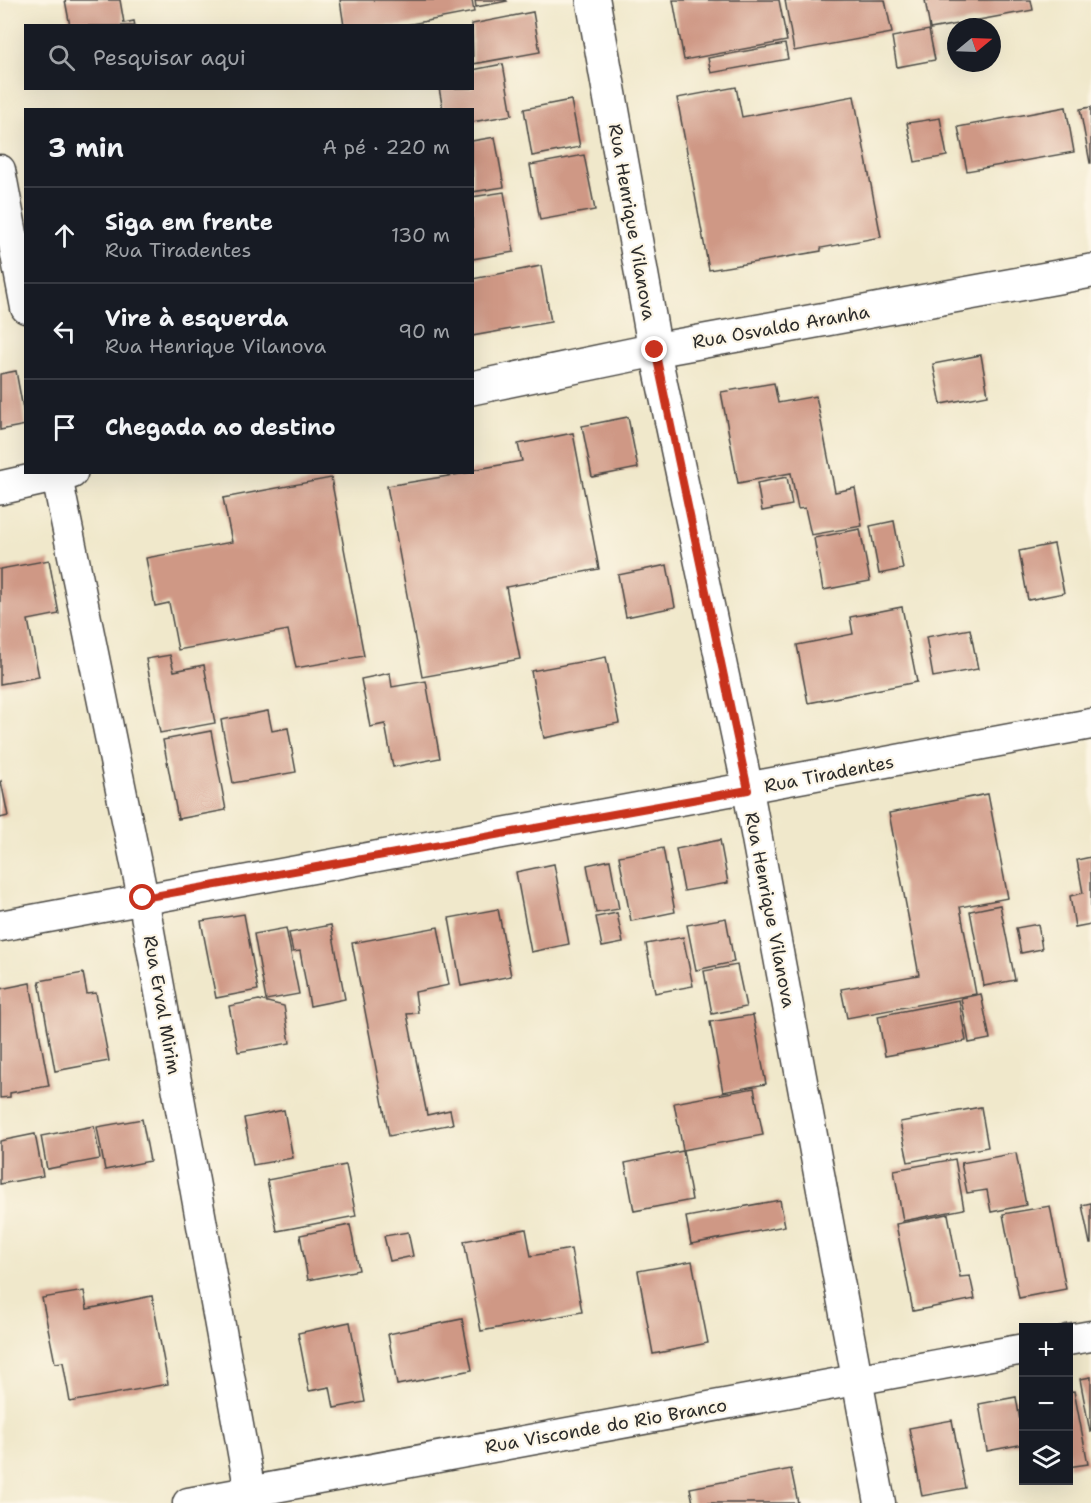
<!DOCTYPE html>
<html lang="pt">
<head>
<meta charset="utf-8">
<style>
  body { margin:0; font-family:"Shantell Sans",sans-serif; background:#242831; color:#f1f3f6 }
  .controls { position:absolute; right:18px; bottom:18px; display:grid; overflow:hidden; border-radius:0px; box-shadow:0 6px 24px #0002 }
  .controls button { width:54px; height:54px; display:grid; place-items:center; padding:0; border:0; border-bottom:2px solid #363941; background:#171b24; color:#f1f3f6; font:30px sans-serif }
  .compass { position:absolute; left:947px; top:18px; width:54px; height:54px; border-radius:50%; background:#171b24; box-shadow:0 6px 24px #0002; rotate:71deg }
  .stop { position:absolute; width:18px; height:18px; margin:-14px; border:4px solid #c8321e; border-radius:50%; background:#fff }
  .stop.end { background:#c8321e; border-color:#fff; box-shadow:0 2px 6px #0008 }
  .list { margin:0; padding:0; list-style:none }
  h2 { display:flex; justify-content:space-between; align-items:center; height:78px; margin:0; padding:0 24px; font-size:26px }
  h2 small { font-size:20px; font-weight:400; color:#9ea1a6 }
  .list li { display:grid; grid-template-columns:39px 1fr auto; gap:18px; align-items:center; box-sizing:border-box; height:96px; padding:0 24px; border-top:2px solid #363941 }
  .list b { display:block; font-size:22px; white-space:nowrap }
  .list p { margin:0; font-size:20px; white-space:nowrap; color:#9ea1a6 }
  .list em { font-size:20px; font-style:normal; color:#9ea1a6 }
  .icon { flex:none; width:33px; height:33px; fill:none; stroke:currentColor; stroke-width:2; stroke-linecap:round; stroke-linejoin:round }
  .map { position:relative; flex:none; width:1091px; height:1503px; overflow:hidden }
  .search { position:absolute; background:#171b24; box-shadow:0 6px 24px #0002; left:24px; top:24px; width:450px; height:66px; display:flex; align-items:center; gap:15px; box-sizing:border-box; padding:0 21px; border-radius:0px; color:#9ea1a6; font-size:22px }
  .panel { position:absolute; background:#171b24; box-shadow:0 6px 24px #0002; left:24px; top:108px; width:450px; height:366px; border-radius:0px }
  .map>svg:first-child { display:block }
  .building { fill:#cf9885 }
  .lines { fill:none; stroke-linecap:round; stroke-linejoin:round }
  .street-casing { stroke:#494743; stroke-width:33 }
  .secondary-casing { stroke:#494743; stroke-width:36 }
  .street { stroke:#fff; stroke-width:30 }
  .secondary { stroke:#fff; stroke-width:33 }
  .route { stroke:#c8321e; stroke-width:8 }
  .labels { text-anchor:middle; stroke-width:4.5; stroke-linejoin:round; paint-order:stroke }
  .street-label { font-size:18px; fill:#2b2b2b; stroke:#fcf5e5 }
</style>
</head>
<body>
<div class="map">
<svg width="1091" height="1503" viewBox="0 0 1091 1503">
  <rect width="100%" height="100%" fill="#fcf5e5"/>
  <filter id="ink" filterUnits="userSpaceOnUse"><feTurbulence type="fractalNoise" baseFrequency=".0167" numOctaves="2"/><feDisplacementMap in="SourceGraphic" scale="12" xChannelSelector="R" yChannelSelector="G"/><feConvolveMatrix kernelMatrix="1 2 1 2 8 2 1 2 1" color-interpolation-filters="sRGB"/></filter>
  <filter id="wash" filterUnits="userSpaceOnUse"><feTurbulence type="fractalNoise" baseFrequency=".008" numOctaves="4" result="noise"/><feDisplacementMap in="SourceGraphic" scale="24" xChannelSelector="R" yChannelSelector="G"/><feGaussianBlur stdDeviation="1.35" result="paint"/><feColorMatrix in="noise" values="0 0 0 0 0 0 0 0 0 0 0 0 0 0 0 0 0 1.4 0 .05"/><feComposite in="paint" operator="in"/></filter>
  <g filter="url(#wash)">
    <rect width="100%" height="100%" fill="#f0e8cb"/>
    <g id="blocks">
      <g class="building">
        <polygon points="65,0 120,0 124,23 134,21 135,26 70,26"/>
        <polygon points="340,0 472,0 474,12 401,26 344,26"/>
        <polygon points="475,0 506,0 507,1 476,7"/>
        <polygon points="673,0 779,0 787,41 684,60"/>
        <polygon points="785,0 885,0 892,33 794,51"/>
        <polygon points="925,0 1031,0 1033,10 930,29"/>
        <polygon points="533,12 540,52 473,64 472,24"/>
        <polygon points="929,30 935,60 897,67 892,37"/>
        <polygon points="785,44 788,59 711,73 708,58"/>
        <polygon points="503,64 512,115 472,122 472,110 443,110 439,88 472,88 472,70"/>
        <polygon points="736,87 742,117 854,96 881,237 821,248 821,251 709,270 677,98"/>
        <polygon points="571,100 580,147 532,156 524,109"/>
        <polygon points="1066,107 1074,152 967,171 958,127"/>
        <polygon points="1091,107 1091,163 1090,163 1080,109"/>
        <polygon points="940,118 947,156 915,162 907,123"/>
        <polygon points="495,137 504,187 472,192 472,141"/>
        <polygon points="584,155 595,210 540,220 530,165"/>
        <polygon points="504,192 514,252 472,259 472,197"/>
        <polygon points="541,266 551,322 472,336 472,279"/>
        <polygon points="981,355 988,395 941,404 933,364"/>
        <polygon points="16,371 26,425 0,430 0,374"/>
        <polygon points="774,383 778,403 816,396 835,492 855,488 862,526 811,535 805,508 798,509 791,473 738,483 721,392"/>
        <polygon points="628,417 638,468 592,477 582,426"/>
        <polygon points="573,433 599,569 506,587 520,659 422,677 387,486 472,472 472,470 522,461 518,444"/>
        <polygon points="787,477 792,505 762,511 757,483"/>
        <polygon points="331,478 364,656 296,668 288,630 178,650 169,603 155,606 146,558 232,542 223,498"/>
        <polygon points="894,521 903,569 879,574 870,526"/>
        <polygon points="860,529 870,581 823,590 814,538"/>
        <polygon points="1054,544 1064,593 1028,600 1019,551"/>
        <polygon points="49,560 59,614 28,620 39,677 0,684 0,569"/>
        <polygon points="667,565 675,607 626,617 618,575"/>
        <polygon points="902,607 917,682 808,703 797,645 853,634 850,617"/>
        <polygon points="970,629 978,669 933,677 926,637"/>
        <polygon points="170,655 174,671 204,665 215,723 160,733 146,659"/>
        <polygon points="606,657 619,723 544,738 531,671"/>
        <polygon points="390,673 392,687 426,681 440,758 393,767 385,724 370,727 361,679"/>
        <polygon points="268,711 272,731 288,728 296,772 233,783 221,720"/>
        <polygon points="211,731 226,810 178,819 163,740"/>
        <polygon points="1,781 8,816 0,818 0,782"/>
        <polygon points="988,794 1008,898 960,907 976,994 847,1018 841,989 919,975 889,813"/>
        <polygon points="720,840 728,883 684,891 676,849"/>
        <polygon points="663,848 675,912 631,921 619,856"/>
        <polygon points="1091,857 1091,924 1075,927 1070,896 1083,893 1077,860"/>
        <polygon points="610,860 619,909 596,913 587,865"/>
        <polygon points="554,864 569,944 531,952 516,872"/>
        <polygon points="1000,905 1015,980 984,986 970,911"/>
        <polygon points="498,909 511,976 461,986 449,918"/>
        <polygon points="617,913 623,943 602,947 596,917"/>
        <polygon points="244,914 258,990 216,998 201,921"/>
        <polygon points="726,918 734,962 696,970 687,925"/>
        <polygon points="1038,924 1042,949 1021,953 1016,928"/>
        <polygon points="331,925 345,999 310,1006 300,951 293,952 289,933"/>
        <polygon points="438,927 449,985 415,992 418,1013 407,1014 427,1115 450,1110 453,1124 389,1136 352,943"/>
        <polygon points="286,928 299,994 266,1000 254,934"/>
        <polygon points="683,937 693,986 655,993 646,944"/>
        <polygon points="737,965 746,1007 712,1014 704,971"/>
        <polygon points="83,973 87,994 96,993 109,1061 55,1071 39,981"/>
        <polygon points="30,983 49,1086 10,1093 10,1097 0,1098 0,989"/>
        <polygon points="981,994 990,1039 969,1043 961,998"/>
        <polygon points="259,1000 284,1006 290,1043 238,1052 229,1006"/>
        <polygon points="959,1000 966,1041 885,1056 878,1016"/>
        <polygon points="753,1015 766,1084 723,1092 710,1022"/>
        <polygon points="754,1088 763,1135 683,1150 674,1103"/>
        <polygon points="981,1107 988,1147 908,1162 900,1122"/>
        <polygon points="284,1110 293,1158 253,1165 244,1118"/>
        <polygon points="142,1119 150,1161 105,1170 97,1127"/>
        <polygon points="94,1126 100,1159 47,1169 41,1136"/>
        <polygon points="35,1134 43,1176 0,1184 0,1141"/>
        <polygon points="683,1151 692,1200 634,1211 625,1163"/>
        <polygon points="1016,1153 1026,1205 991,1212 987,1190 967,1193 961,1163"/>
        <polygon points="955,1159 964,1209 903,1221 894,1170"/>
        <polygon points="346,1165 356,1216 277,1231 267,1180"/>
        <polygon points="780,1200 785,1226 691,1244 686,1217"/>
        <polygon points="1091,1203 1091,1244 1090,1244 1082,1205"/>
        <polygon points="1050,1206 1066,1289 1019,1298 1003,1214"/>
        <polygon points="948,1214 960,1277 970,1276 975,1299 913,1311 896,1224"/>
        <polygon points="350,1225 359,1270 308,1280 300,1235"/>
        <polygon points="526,1229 531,1256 571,1249 582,1312 481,1331 464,1241"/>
        <polygon points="408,1232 413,1256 390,1261 384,1236"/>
        <polygon points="692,1261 708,1343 653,1354 638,1271"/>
        <polygon points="84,1291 87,1309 152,1296 168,1384 70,1402 63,1362 55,1363 42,1298"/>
        <polygon points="462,1319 472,1370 397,1385 388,1334"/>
        <polygon points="350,1322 365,1402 334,1408 330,1387 309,1391 298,1333"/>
        <polygon points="1091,1377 1091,1432 1090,1432 1080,1379"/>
        <polygon points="1074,1391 1088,1464 1068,1467 1068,1392"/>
        <polygon points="1016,1397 1024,1444 987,1451 979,1404"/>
        <polygon points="952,1420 965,1488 922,1496 909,1428"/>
        <polygon points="791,1469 798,1503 693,1503 690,1488"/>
      </g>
    </g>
  </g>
  <g filter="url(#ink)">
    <use href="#blocks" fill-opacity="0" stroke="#494743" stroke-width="1.5"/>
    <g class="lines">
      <g class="street-casing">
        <g id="street">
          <polyline points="0,170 26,308"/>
          <polyline points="655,350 748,790 880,1503"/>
          <polyline points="56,472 143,898 252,1503"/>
          <polyline points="0,926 1091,724"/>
          <polyline points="1068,1340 1091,1336"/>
          <polyline points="188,1503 1024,1349"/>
        </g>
      </g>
      <g class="secondary-casing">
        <g id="secondary">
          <polyline points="593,0 655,350"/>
          <polyline points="472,388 655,350 1091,271"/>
          <polyline points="0,488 71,472"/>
        </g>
      </g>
      <use href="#street" class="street"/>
      <use href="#secondary" class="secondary"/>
    </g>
  </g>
  <g class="lines" filter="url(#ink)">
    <polyline class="route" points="143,898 748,790 655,350"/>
  </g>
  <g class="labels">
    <g class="street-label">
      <text transform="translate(632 222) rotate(80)" y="6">Rua Henrique Vilanova</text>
      <text transform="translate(781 327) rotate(-10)" y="6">Rua Osvaldo Aranha</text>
      <text transform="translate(829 774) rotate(-11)" y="6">Rua Tiradentes</text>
      <text transform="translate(770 910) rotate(79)" y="6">Rua Henrique Vilanova</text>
      <text transform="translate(162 1005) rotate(80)" y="6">Rua Erval Mirim</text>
      <text transform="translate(606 1426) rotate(-10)" y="6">Rua Visconde do Rio Branco</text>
    </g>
  </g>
</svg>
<div class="controls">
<button>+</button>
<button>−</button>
<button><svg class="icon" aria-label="layers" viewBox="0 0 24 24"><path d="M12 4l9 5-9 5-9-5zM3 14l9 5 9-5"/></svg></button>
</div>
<svg class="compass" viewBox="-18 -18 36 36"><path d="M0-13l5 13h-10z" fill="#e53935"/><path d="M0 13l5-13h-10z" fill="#9ea1a6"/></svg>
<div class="stop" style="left:143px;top:898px"></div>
<div class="stop end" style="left:655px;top:350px"></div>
<div class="search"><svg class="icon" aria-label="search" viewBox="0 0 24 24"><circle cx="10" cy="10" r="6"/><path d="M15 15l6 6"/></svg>Pesquisar aqui</div>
<section class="panel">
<h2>3 min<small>A pé · 220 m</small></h2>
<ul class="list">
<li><svg class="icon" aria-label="ahead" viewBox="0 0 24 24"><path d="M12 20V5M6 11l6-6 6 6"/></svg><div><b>Siga em frente</b><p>Rua Tiradentes</p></div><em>130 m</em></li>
<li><svg class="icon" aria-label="left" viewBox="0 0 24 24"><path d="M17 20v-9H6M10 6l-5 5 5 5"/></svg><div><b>Vire à esquerda</b><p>Rua Henrique Vilanova</p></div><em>90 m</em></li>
<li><svg class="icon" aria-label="arrive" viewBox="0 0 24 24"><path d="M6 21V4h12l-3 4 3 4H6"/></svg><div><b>Chegada ao destino</b></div></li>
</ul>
</section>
</div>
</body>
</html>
